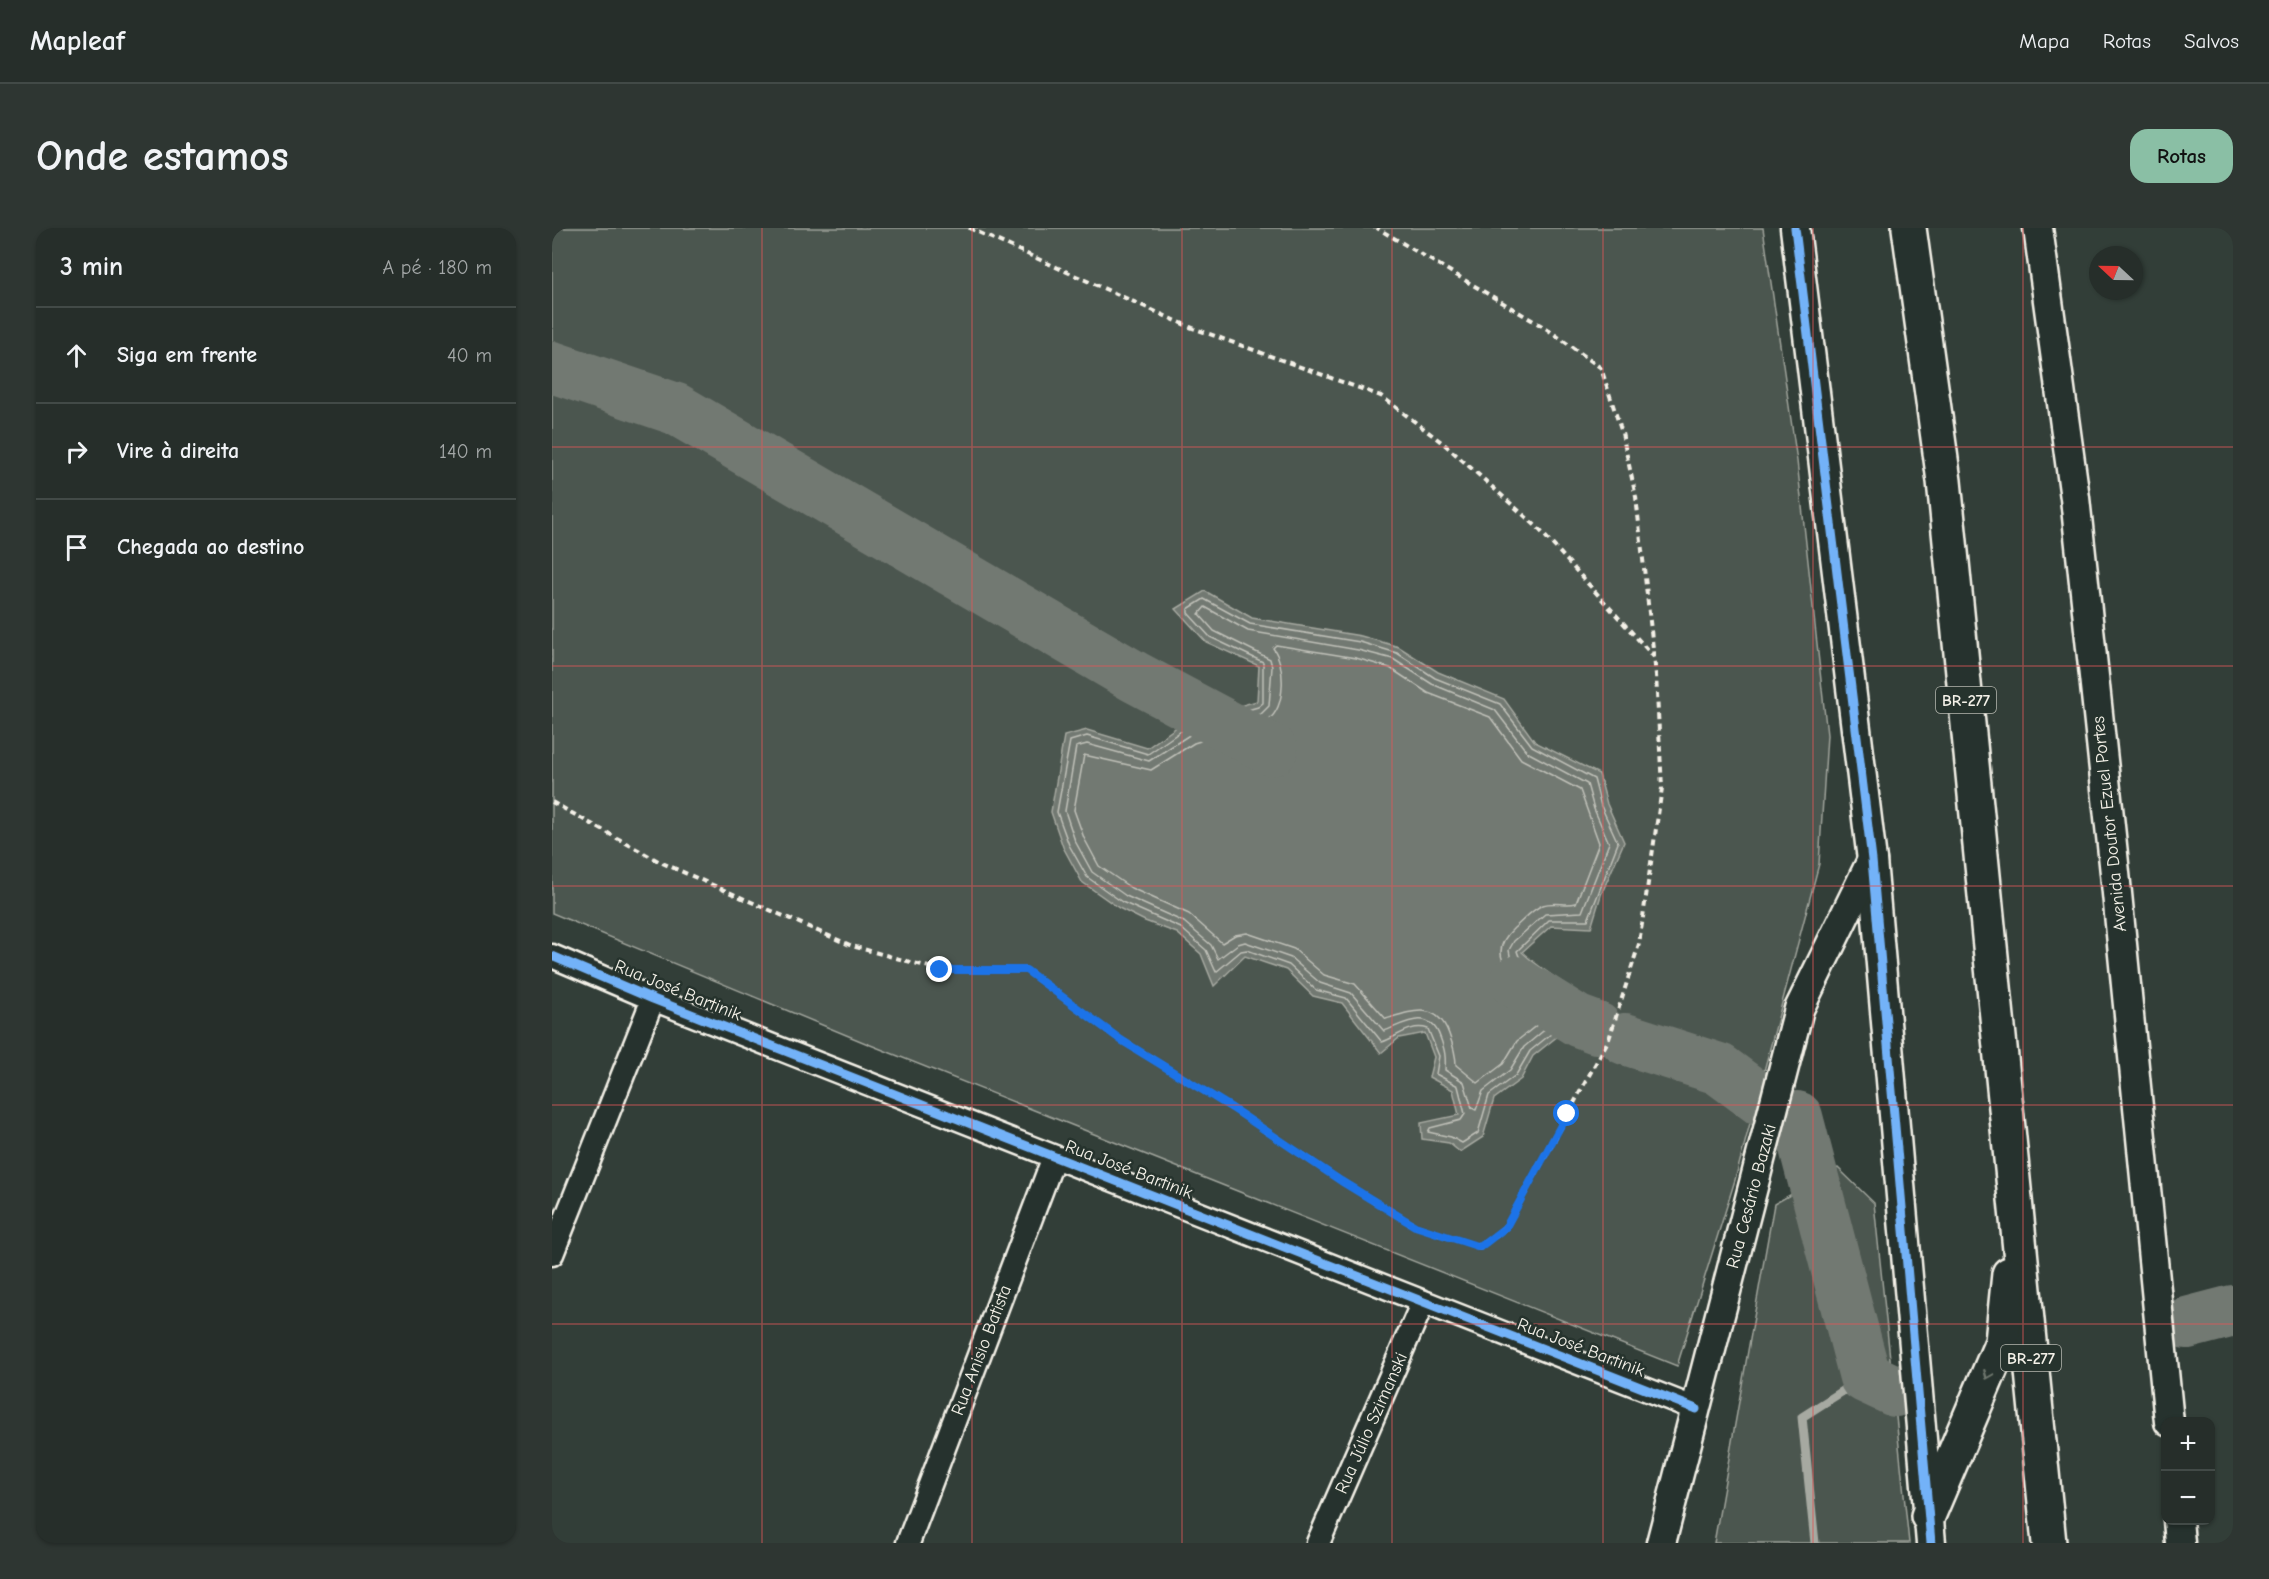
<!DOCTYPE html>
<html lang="pt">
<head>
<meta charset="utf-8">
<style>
  body { margin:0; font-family:"Comic Neue",sans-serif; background:#2e3632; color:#f1f3f6 }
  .controls { position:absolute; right:18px; bottom:18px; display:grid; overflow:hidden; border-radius:12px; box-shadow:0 2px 4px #0004 }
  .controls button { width:54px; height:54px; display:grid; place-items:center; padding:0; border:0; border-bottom:2px solid #424a47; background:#262e2a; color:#f1f3f6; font:30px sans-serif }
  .compass { position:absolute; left:1537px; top:18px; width:54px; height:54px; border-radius:50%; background:#262e2a; box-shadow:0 2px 4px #0004; rotate:292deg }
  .stop { position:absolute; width:18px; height:18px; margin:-14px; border:4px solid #1a73e8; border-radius:50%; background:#fff }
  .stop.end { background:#1a73e8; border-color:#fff; box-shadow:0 2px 6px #0008 }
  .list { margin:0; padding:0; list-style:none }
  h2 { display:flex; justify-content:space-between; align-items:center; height:78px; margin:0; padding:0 24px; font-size:26px }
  h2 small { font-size:20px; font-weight:400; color:#a4a8a8 }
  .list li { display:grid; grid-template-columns:39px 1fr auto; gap:18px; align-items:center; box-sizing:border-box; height:96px; padding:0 24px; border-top:2px solid #424a47 }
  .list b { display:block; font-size:22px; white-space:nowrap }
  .list em { font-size:20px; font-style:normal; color:#a4a8a8 }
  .icon { flex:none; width:33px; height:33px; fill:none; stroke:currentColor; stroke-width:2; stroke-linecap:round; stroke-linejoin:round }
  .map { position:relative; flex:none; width:1681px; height:1315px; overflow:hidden; border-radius:18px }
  header { display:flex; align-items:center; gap:36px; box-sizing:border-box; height:84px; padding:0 30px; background:#262e2a; border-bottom:2px solid #424a47 }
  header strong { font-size:28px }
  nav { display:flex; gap:33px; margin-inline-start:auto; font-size:21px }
  .intro { display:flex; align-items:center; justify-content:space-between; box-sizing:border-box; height:144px; padding:0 36px }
  h1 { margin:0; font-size:42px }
  .button { padding:15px 27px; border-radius:18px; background:#8abfa5; color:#111; font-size:21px; font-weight:700 }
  main { display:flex; gap:36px; padding:0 36px }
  aside { flex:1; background:#262e2a; border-radius:18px; box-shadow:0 2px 4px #0004 }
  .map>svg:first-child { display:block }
  .green { fill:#4c564f; stroke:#a0a49c; stroke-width:1.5 }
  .water { fill:#727972; stroke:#a6a9a1; stroke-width:1.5 }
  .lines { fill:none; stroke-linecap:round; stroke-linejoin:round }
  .shore { stroke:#c0c1b9; stroke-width:1.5 }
  .stream { stroke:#a6a9a1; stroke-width:9 }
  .river { stroke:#727972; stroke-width:52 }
  .minor-casing { stroke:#f4f1e8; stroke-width:27 }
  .tertiary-casing { stroke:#f4f1e8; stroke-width:33 }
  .trunk-casing { stroke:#f4f1e8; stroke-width:38 }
  .path { stroke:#f4f1e8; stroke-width:4; stroke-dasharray:6 4.5; stroke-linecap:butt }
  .minor { stroke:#26332d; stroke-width:22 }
  .tertiary { stroke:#26332d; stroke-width:28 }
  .trunk { stroke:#26332d; stroke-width:33 }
  .cycleway-casing { stroke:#26332d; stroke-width:13 }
  .cycleway { stroke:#73b2f8; stroke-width:9 }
  .oneway { stroke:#6e766e }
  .route { stroke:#1a73e8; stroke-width:8 }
  .grid { fill:none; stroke:#de5a58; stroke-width:1.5; stroke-opacity:0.55 }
  .labels { text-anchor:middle; stroke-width:5; stroke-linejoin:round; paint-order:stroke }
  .shield { fill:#26332d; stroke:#b6b8b0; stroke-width:1.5 }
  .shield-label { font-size:16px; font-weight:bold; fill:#f4f1e8 }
  .street-label { font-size:18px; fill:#f4f1e8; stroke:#26332d }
</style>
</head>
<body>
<header>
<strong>Mapleaf</strong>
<nav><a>Mapa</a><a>Rotas</a><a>Salvos</a></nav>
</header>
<div class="intro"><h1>Onde estamos</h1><a class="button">Rotas</a></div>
<main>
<aside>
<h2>3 min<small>A pé · 180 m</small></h2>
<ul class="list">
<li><svg class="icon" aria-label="ahead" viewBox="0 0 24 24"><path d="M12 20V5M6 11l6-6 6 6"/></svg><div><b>Siga em frente</b></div><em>40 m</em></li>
<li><svg class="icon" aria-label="right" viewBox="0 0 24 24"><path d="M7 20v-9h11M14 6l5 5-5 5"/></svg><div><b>Vire à direita</b></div><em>140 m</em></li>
<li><svg class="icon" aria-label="arrive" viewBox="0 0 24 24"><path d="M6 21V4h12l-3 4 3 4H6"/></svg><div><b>Chegada ao destino</b></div></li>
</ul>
</aside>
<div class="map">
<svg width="1681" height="1315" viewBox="0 0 1681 1315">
  <rect width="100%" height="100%" fill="#323e38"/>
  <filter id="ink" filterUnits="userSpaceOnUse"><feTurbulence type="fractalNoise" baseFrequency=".0167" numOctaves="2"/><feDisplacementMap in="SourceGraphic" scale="12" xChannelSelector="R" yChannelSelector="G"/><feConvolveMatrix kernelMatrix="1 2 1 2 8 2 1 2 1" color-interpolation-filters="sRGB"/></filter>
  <g filter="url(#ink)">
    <g class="green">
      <polygon points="0,0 1211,0 1245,233 1275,507 1267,636 1183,952 1125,1138 316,816 0,685"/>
      <polygon points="1286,940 1322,975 1357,1315 1162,1315 1222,976"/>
    </g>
    <path class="water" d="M653 363 700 390 809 408 847 419 886 444 952 471 983 514 1047 546 1055 576 1072 614 1049 667 1039 700 999 698 970 724C992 745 1020 758 1042 779L981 828 969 851 942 871 931 909 908 924 897 915 870 911 869 895 907 887 901 862 877 849 882 829 873 805 847 810 829 825 790 775 761 768 734 742 693 728 662 758 649 726 625 705 593 693 567 680 530 654 511 619 499 584 512 508 535 502 595 520 632 494 705 473 707 438 654 414 624 381Z"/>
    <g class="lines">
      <g class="shore">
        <path d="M652 371 698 396 808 414 845 425 883 450 948 476 980 518 1042 551 1049 578 1066 615 1036 692H997L965 723C971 748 1021 755 1031 780L978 823 964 847 937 867 926 905 910 915 899 909 876 904 878 900 909 892 913 886 906 858 884 846 887 828 876 801C858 795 844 810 830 814L794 770 764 762 737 737 695 722 689 723 664 744 654 722 629 700 570 674 535 649 517 617 505 584 518 513 535 508 596 526 635 499 706 479 711 475V434L658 409 636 385V381Z"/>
        <path d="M653 379 696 403 806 422 841 431 880 456 943 482 975 524 1035 556 1042 581 1057 615 1030 684 993 686 962 713 957 722C959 753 1009 756 1020 779L972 819 958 842 931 863 924 882 920 880 912 854 893 842C894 829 893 822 888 809 877 779 852 796 832 803L799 765 768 755 739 730 693 714 686 716 666 731 659 717 632 694 574 668 540 644 523 613 513 583 524 519 535 516 597 533 639 506 709 486 717 478 720 439 718 431 662 403 647 386Z"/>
        <path d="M724 417 804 430 838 440 876 465 938 489 969 531 1028 562 1047 615 1024 675C1014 678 1002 673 991 677 980 681 971 693 962 700 924 735 978 759 1005 776L1006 780 965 813 951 836 926 855 904 837C904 826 901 817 897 806 885 773 860 783 834 791L803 756 772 747 742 721 695 705 683 707 670 715 637 686 579 660 547 638 532 610 522 582 532 527 599 542 642 515 716 492C734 479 734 437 721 420Z"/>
      </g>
      <polyline class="stream" points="1263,1315 1250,1189 1313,1149"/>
      <g class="river">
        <polyline points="0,139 124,181 583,449 720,522"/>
        <polyline points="963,754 1026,793 1045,800"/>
        <polyline points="1073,811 1167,841 1213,875"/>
        <polyline points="1245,889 1313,1149 1343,1163"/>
        <polyline points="1635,1095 1681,1083"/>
      </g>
      <g class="minor-casing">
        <g id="minor">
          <polyline points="0,728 101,771 1144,1181"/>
          <polyline points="0,1026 101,771"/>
          <polyline points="356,1315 502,929"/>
          <polyline points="766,1315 871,1074"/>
        </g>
      </g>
      <g class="tertiary-casing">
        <g id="tertiary">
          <polyline points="1243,0 1320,632 1379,1315"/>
          <polyline points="1486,0 1523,270 1563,645 1617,1194"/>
          <polyline points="1626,1292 1628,1315"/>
          <polyline points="1109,1315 1247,781 1320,632"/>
        </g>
      </g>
      <g class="trunk-casing">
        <g id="trunk">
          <polyline points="1357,0 1392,253 1497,1315"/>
          <polyline points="1376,1288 1450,1114 1457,1046"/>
        </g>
      </g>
      <g class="path">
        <polyline points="417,0 638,99 829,168 892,216 984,298 1102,429"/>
        <polyline points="0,574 108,634 300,718 388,742 474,742 569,812 680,880 789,953 863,998 928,1019 954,999 1057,811 1087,716 1110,560 1104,447 1084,269 1070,205 1049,140 995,101 825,0"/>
      </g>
      <use href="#minor" class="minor"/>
      <use href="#tertiary" class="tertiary"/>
      <use href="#trunk" class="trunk"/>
      <g class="cycleway-casing">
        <g id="cycleway">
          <polyline points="1243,0 1320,632 1379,1315"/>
          <polyline points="0,728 101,771 1144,1181"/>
        </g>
      </g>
      <use href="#cycleway" class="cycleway"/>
    </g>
    <defs><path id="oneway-chevron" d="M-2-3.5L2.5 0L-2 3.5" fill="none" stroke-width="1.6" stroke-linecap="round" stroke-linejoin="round" transform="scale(1.5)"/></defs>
    <use class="oneway" href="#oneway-chevron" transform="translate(1436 1147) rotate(113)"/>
  </g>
  <g class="lines" filter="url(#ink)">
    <polyline class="route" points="388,742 474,742 569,812 680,880 789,953 863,998 928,1019 954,999 1015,886"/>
  </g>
  <path class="grid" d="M210 0V1315M420 0V1315M630 0V1315M840 0V1315M1051 0V1315M1261 0V1315M1471 0V1315M0 219H1681M0 438H1681M0 658H1681M0 877H1681M0 1096H1681"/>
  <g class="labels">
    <g class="shield">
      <rect x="1384" y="459" width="60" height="26" rx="4.5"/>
      <rect x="1449" y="1117" width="60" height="26" rx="4.5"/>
    </g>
    <g class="shield-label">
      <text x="1414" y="478">BR-277</text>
      <text x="1479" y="1136">BR-277</text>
    </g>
    <g class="street-label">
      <text transform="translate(1557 596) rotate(-96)" y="6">Avenida Doutor Ezuel Portes</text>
      <text transform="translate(126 762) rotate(22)" y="6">Rua José Bartinik</text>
      <text transform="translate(577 941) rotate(21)" y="6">Rua José Bartinik</text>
      <text transform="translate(1199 968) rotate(-75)" y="6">Rua Cesário Bazaki</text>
      <text transform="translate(1029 1119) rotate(21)" y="6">Rua José Bartinik</text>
      <text transform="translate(429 1122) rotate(-69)" y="6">Rua Anisio Batista</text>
      <text transform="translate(819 1195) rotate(-66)" y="6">Rua Júlio Szimanski</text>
    </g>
  </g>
</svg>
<div class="controls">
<button>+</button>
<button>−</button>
</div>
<svg class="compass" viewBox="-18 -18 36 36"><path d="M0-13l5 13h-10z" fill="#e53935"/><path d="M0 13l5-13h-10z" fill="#a4a8a8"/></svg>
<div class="stop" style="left:1015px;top:886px"></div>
<div class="stop end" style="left:388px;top:742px"></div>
</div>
</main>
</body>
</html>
